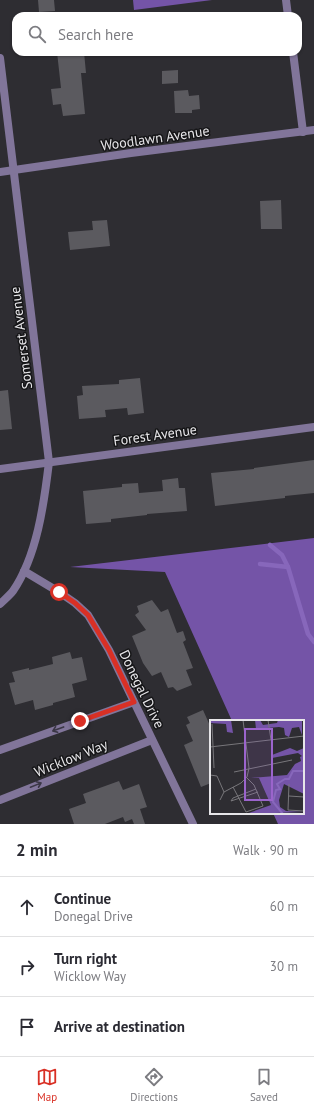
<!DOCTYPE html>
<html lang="en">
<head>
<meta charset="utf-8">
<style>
  body { margin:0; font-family:"PT Sans",sans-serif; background:#f7f7f7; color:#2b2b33 }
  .stop { position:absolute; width:12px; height:12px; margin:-9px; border:3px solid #d93025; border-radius:50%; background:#fff }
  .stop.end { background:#d93025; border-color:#fff; box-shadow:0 1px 4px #0008 }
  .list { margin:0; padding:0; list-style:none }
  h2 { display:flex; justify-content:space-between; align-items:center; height:52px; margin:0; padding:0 16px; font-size:17px }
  h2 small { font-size:13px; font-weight:400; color:#7c7c81 }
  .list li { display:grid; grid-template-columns:26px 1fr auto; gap:12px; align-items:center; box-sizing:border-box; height:60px; padding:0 16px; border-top:1px solid #e1e1e2 }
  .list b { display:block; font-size:15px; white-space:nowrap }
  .list p { margin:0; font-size:13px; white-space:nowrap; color:#7c7c81 }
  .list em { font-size:13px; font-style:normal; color:#7c7c81 }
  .icon { flex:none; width:22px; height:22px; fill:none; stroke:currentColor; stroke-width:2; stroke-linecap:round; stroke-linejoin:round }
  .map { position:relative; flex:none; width:314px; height:824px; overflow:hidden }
  .search { position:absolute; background:#fff; box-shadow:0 1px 3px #0004; left:12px; right:12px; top:12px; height:44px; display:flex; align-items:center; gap:10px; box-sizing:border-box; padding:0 14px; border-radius:12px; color:#7c7c81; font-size:15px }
  .sheet { height:232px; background:#fff }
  nav { display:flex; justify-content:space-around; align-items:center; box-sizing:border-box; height:56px; border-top:1px solid #e1e1e2; background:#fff; font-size:11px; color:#7c7c81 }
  nav a { display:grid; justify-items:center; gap:2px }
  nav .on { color:#d93025 }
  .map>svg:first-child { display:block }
  .forest { fill:#7454a7 }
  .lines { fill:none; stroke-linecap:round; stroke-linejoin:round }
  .stream { stroke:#8767bb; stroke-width:4.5 }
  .building { fill:#5b5a5f }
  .minor { stroke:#81759a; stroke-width:8 }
  .tertiary { stroke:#81759a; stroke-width:8 }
  .oneway { stroke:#3b3746 }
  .route { stroke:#d93025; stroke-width:5 }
  .labels { text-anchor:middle; stroke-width:3; stroke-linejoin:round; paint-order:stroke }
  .street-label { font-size:14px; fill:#e7e6e9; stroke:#161618 }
  .inset-river { fill:none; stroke:#8767bb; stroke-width:2 }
  .inset-road { fill:none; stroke:#78777b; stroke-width:1 }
  .view { fill:#9b64cc; fill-opacity:0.15; stroke:#9b64cc; stroke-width:2 }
  .inset-edge { fill:none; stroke:#e7e6e9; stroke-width:2 }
</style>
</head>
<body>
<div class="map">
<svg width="314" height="824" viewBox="0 0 314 824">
  <rect width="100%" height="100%" fill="#2e2d32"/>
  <g class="forest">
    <polygon points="133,0 212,0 134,10"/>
    <polygon points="314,538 314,824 278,824 273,813 303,813 303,721 232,721 165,572 70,567"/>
  </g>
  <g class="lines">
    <g class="stream">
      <polyline points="270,545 282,555 288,567 308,634 314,642"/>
      <polyline points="260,564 288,567"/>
    </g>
  </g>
  <g class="building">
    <polygon points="38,0 54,0 55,11 39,12"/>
    <polygon points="57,52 84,52 86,73 81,73 85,114 63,116 61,104 53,105 51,89 61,88"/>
    <polygon points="178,70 178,83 162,84 162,71"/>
    <polygon points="188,90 189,96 199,95 200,109 192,110 192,113 175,113 174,91"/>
    <polygon points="281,200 282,229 261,229 260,201"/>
    <polygon points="107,220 110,246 70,250 68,232 93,230 92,221"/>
    <polygon points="140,378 144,413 128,415 127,408 105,410 106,417 79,419 77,396 83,395 82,386 119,384 119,380"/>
    <polygon points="8,390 12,429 0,430 0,391"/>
    <polygon points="314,460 314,493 285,496 285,498 215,506 211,473 254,469 254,468"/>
    <polygon points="178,478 179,488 185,488 187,511 147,514 147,515 111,519 111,522 86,524 83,491 122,487 122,484 138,483 139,493 163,491 162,480"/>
    <polygon points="152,600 161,612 168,609 177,633 183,631 186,640 183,642 193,668 186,670 192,685 177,691 173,687 168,688 161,672 152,676 143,663 132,636 146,630 135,615 139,612 137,606"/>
    <polygon points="70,652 72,659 82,657 87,680 72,684 75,697 53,703 53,705 35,710 33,700 15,705 9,683 15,682 12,672 29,668 29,670 53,664 52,657"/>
    <polygon points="203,710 211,728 211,783 201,787 184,745 193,741 186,725 190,723 187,717"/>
    <polygon points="119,781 123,790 139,784 147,807 140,809 145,824 134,824 132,819 125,822 123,817 105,824 74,824 69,809 86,803 83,794"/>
  </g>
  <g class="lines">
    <g class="minor">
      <polyline points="286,0 288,16"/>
      <polyline points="293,52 303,132"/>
      <path d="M0 58 49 462C44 504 37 556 13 591 9 596 4 600 0 604"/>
      <polyline points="0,469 314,427"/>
      <polyline points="24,571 59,592 75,603 88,615 109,650 193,824"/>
      <polyline points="0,750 134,702"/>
      <polyline points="0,800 152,740"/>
    </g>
    <polyline class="tertiary" points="0,172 131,153 314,130"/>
  </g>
  <defs><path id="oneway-shaft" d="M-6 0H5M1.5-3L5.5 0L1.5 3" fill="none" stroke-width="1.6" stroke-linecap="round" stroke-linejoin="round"/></defs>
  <g class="oneway">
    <use href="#oneway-shaft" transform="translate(58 729) rotate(160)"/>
    <use href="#oneway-shaft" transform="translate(36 785) rotate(-22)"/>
  </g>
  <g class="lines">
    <polyline class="route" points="59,592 75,603 88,615 109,650 134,702 80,721"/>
  </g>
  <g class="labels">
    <g class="street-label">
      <text transform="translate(155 138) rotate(-8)" y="5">Woodlawn Avenue</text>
      <text transform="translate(21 338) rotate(-97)" y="5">Somerset Avenue</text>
      <text transform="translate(155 435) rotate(-8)" y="5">Forest Avenue</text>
      <text transform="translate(142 689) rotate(64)" y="5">Donegal Drive</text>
      <text transform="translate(71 758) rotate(-22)" y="5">Wicklow Way</text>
    </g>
  </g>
  <g transform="translate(210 720)">
    <rect width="94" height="94" fill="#2e2d32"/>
    <path d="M0 0H21L23 13 17 12 16 4 0 3ZM45 0H50L53 5 67 3 68 0H92V15L89 7 82 8 79 17 75 15 74 8 69 7 46 9ZM80 28 87 31 94 28V74L74 64 69 80 70 87 76 91 94 92 36 94 61 85 49 58H41L77 55 85 44 91 41 90 37 92 36 88 33 62 38V35Z" fill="#7454a7"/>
    <path class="inset-river" d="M73 94 63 82 66 70 70 69 67 64 75 59H79L83 51H94"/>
    <path class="inset-road" d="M58 0 61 20M2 4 4 48M0 27 94 16M24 52 82 40M0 55 7 56 14 72M79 64 78 90 94 91M23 67 36 92 53 86 44 65 37 58M46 69 23 78 21 81 48 72M79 76 94 77M10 80 14 72 31 63 37 57 39 48 33 0"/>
    <path class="view" d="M35 9H62V80H35Z"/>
    <rect width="94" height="94" class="inset-edge"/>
  </g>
</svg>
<div class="stop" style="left:59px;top:592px"></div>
<div class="stop end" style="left:80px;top:721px"></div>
<div class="search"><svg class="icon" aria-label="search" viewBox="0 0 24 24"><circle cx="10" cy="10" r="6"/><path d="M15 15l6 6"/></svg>Search here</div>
</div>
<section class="sheet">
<h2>2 min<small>Walk · 90 m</small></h2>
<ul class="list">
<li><svg class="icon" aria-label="ahead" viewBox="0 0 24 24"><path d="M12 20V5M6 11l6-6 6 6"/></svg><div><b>Continue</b><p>Donegal Drive</p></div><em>60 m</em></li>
<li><svg class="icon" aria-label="right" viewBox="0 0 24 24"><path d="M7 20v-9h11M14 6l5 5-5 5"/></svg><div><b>Turn right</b><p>Wicklow Way</p></div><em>30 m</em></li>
<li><svg class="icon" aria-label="arrive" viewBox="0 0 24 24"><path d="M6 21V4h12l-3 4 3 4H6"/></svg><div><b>Arrive at destination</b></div></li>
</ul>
</section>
<nav>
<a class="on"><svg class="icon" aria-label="map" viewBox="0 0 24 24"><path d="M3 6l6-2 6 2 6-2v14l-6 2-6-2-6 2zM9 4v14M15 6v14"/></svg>Map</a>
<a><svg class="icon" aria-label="directions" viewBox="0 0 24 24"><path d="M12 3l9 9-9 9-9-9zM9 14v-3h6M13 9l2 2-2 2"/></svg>Directions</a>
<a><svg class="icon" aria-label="saved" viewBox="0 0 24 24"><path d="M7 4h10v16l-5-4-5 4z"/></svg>Saved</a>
</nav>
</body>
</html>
